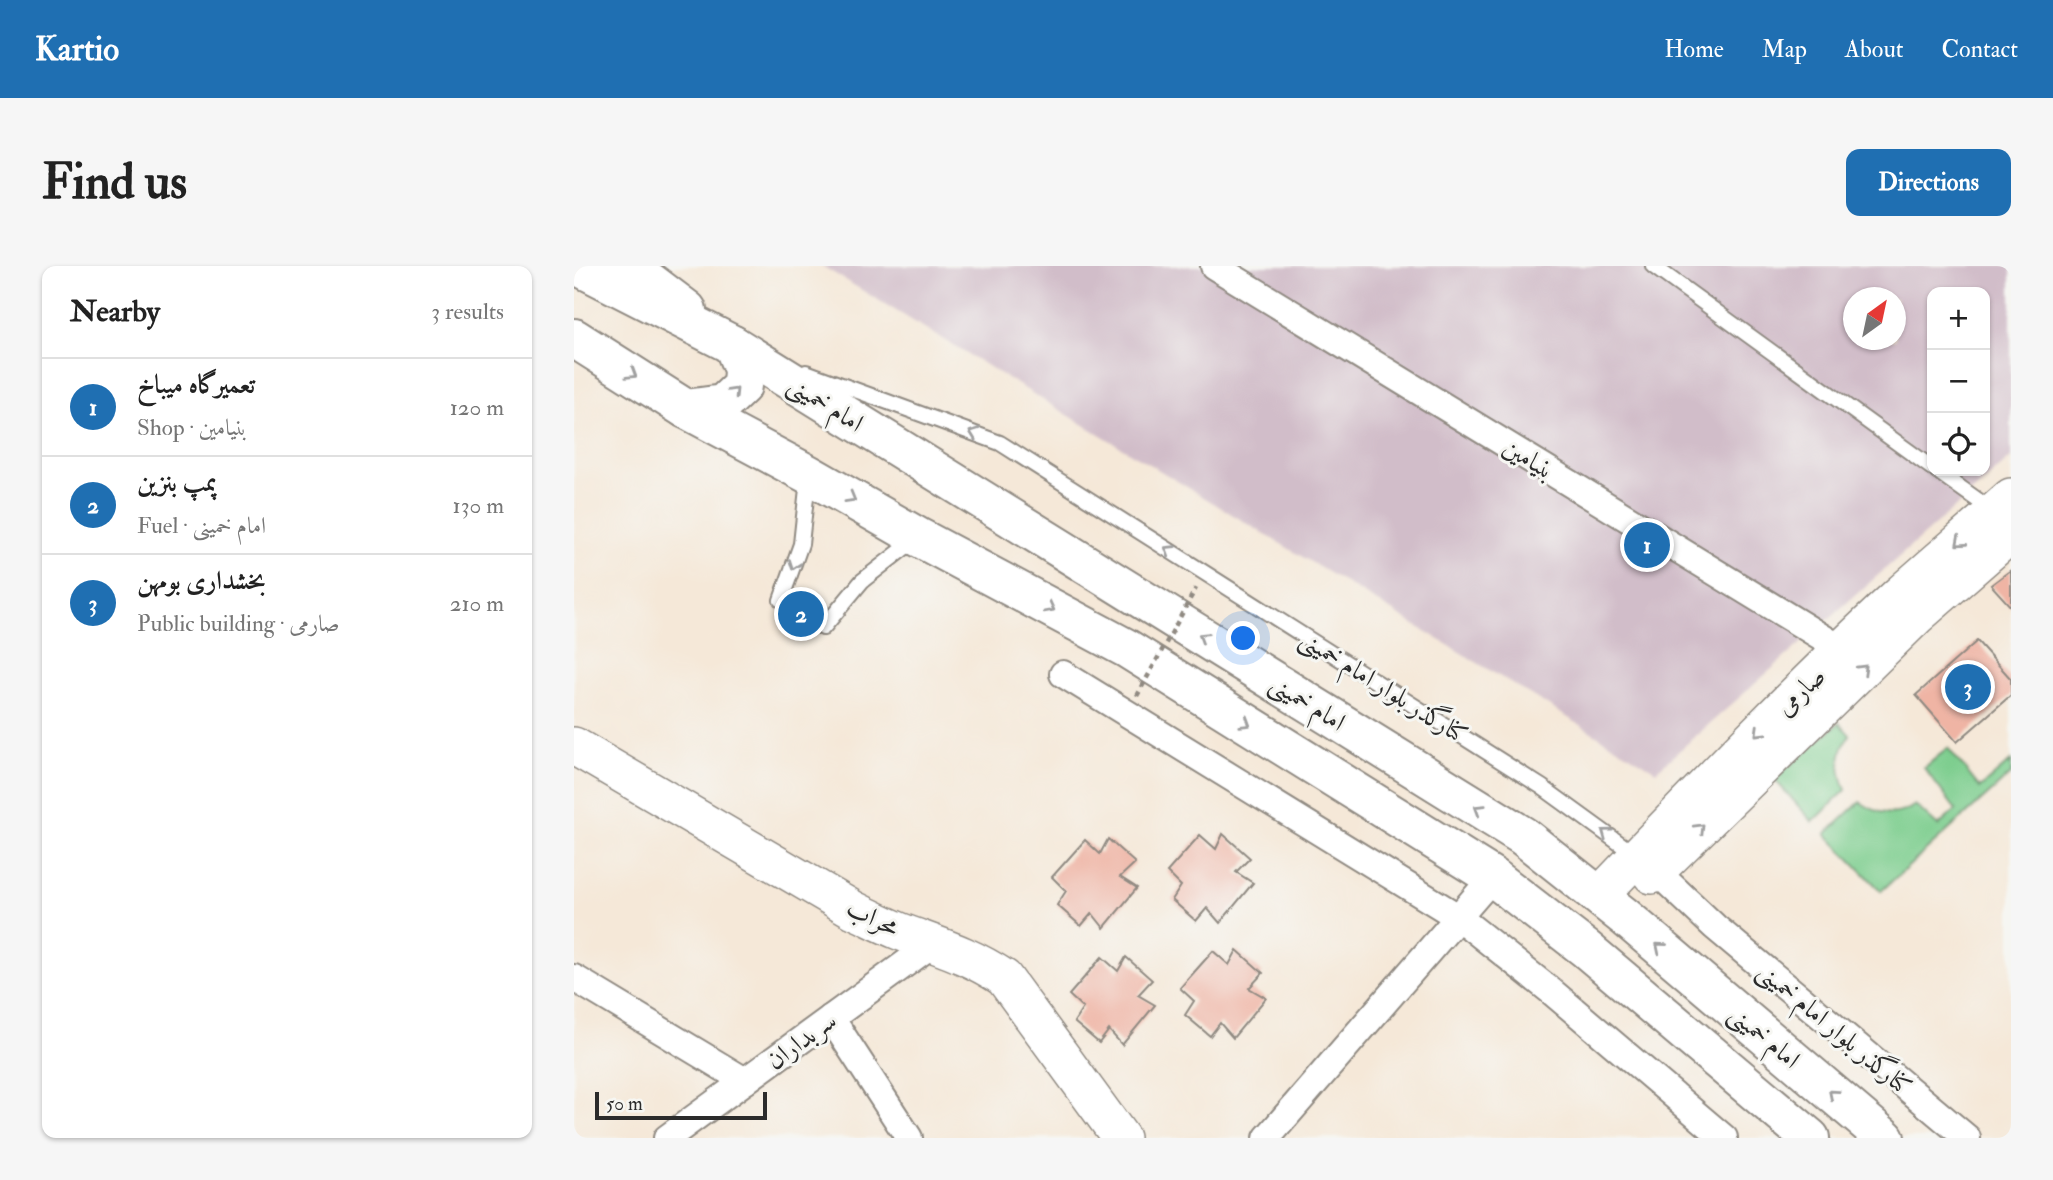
<!DOCTYPE html>
<html lang="en">
<head>
<meta charset="utf-8">
<style>
  body { margin:0; font-family:"IM FELL Double Pica",Amiri,serif; background:#f6f6f6; color:#222 }
  .controls { position:absolute; right:21px; top:21px; display:grid; overflow:hidden; border-radius:14px; box-shadow:0 2px 5px #0004 }
  .controls button { width:63px; height:63px; display:grid; place-items:center; padding:0; border:0; border-bottom:2px solid #e0e0e0; background:#fff; color:#222; font:35px sans-serif }
  .compass { position:absolute; left:1269px; top:21px; width:63px; height:63px; border-radius:50%; background:#fff; box-shadow:0 2px 5px #0004; rotate:33deg }
  .scale { position:absolute; left:21px; bottom:18px; width:172px; box-sizing:border-box; padding-left:7px; border:4px solid #2b2b2b; border-top:0; font-size:19px; line-height:24px; white-space:nowrap; color:#2b2b2b; -webkit-text-stroke:5px #f6f6f2; paint-order:stroke }
  .you { position:absolute; left:670px; top:373px; width:24px; height:24px; margin:-18px; border:5px solid #fff; border-radius:50%; background:#1a73e8; box-shadow:0 0 0 10px #1a73e833 }
  .badge { display:grid; place-items:center; width:46px; height:46px; border-radius:50%; background:#1f6fb2; color:#fff; font-size:23px; font-weight:700 }
  .pin { position:absolute; translate:-50% -50%; border:4px solid #fff; box-shadow:0 2px 7px #0006 }
  .list { margin:0; padding:0; list-style:none }
  h2 { display:flex; justify-content:space-between; align-items:center; height:91px; margin:0; padding:0 28px; font-size:30px }
  h2 small { font-size:23px; font-weight:400; color:#767676 }
  .list li { display:grid; grid-template-columns:46px 1fr auto; gap:21px; align-items:center; box-sizing:border-box; height:98px; padding:0 28px; border-top:2px solid #e0e0e0 }
  .list b { display:block; font-size:26px; white-space:nowrap }
  .list p { margin:0; font-size:23px; white-space:nowrap; color:#767676 }
  .list em { font-size:23px; font-style:normal; color:#767676 }
  .icon { flex:none; width:38px; height:38px; fill:none; stroke:currentColor; stroke-width:2; stroke-linecap:round; stroke-linejoin:round }
  .map { position:relative; flex:none; width:1437px; height:872px; overflow:hidden; border-radius:14px }
  header { display:flex; align-items:center; gap:42px; box-sizing:border-box; height:98px; padding:0 35px; background:#1f6fb2; color:#fff }
  header strong { font-size:33px }
  nav { display:flex; gap:38px; margin-inline-start:auto; font-size:24px }
  .intro { display:flex; align-items:center; justify-content:space-between; box-sizing:border-box; height:168px; padding:0 42px }
  h1 { margin:0; font-size:49px }
  .button { padding:18px 32px; border-radius:14px; background:#1f6fb2; color:#fff; font-size:24px; font-weight:700 }
  main { display:flex; gap:42px; padding:0 42px }
  aside { flex:1; background:#fff; border-radius:14px; box-shadow:0 2px 5px #0004 }
  .map>svg:first-child { display:block }
  .industrial { fill:#d1bdc9; fill-rule:evenodd }
  .green { fill:#7ccd8d; stroke:#547c5c; stroke-width:2 }
  .building { fill:#efb4a4 }
  .lines { fill:none; stroke-linecap:round; stroke-linejoin:round }
  .lane-casing { stroke:#908a82; stroke-width:18 }
  .street-casing { stroke:#908a82; stroke-width:30 }
  .secondary-casing { stroke:#908a82; stroke-width:40 }
  .primary-casing { stroke:#908a82; stroke-width:42 }
  .highway-casing { stroke:#908a82; stroke-width:42 }
  .lane { stroke:#fff; stroke-width:14 }
  .street { stroke:#fff; stroke-width:26 }
  .secondary { stroke:#fff; stroke-width:37 }
  .primary { stroke:#fff; stroke-width:38 }
  .highway { stroke:#fff; stroke-width:38 }
  .path-bridge { stroke:#908a82; stroke-width:4.5; stroke-dasharray:5 5; stroke-linecap:butt }
  .oneway { stroke:#a0a0a0 }
  .labels { text-anchor:middle; stroke-width:6; stroke-linejoin:round; paint-order:stroke }
  .street-label { font-size:26px; fill:#2b2b2b; stroke:#f6f6f2 }
</style>
</head>
<body>
<header>
<strong>Kartio</strong>
<nav><a>Home</a><a>Map</a><a>About</a><a>Contact</a></nav>
</header>
<div class="intro"><h1>Find us</h1><a class="button">Directions</a></div>
<main>
<aside>
<h2>Nearby<small>3 results</small></h2>
<ul class="list">
<li><span class="badge">1</span><div><b>تعمیرگاه میباخ</b><p>Shop · بنیامین</p></div><em>120 m</em></li>
<li><span class="badge">2</span><div><b>پمپ بنزین</b><p>Fuel · امام خمینی</p></div><em>130 m</em></li>
<li><span class="badge">3</span><div><b>بخشداری بومهن</b><p>Public building · صارمی</p></div><em>210 m</em></li>
</ul>
</aside>
<div class="map">
<svg width="1437" height="872" viewBox="0 0 1437 872">
  <rect width="100%" height="100%" fill="#f6f6f2"/>
  <filter id="ink" filterUnits="userSpaceOnUse"><feTurbulence type="fractalNoise" baseFrequency=".0143" numOctaves="2"/><feDisplacementMap in="SourceGraphic" scale="14" xChannelSelector="R" yChannelSelector="G"/><feConvolveMatrix kernelMatrix="1 2 1 2 8 2 1 2 1" color-interpolation-filters="sRGB"/></filter>
  <filter id="wash" filterUnits="userSpaceOnUse"><feTurbulence type="fractalNoise" baseFrequency=".00686" numOctaves="4" result="noise"/><feDisplacementMap in="SourceGraphic" scale="28" xChannelSelector="R" yChannelSelector="G"/><feGaussianBlur stdDeviation="1.57" result="paint"/><feColorMatrix in="noise" values="0 0 0 0 0 0 0 0 0 0 0 0 0 0 0 0 0 1.4 0 .05"/><feComposite in="paint" operator="in"/></filter>
  <g filter="url(#wash)">
    <rect width="100%" height="100%" fill="#f5e8d8"/>
    <path class="industrial" d="M248 0H1437V192L1082 505ZM1358 26H1411V205H1358ZM1280 32H1322V74H1280Z"/>
    <g class="green">
      <path d="M1265 457 1276 469C1263 486 1264 505 1272 524L1239 556 1200 513Z"/>
      <path d="M1374 482 1406 522 1437 495V508L1307 625 1252 568 1286 536C1304 548 1322 553 1341 539L1364 560 1382 544 1350 502Z"/>
    </g>
    <g id="blocks">
      <g class="building">
        <polygon points="1437,304 1437,341 1417,319"/>
        <polygon points="1403,375 1437,413 1437,429 1383,476 1342,429"/>
        <polygon points="649,568 676,592 662,606 679,617 646,657 633,642 622,655 598,634 607,620 593,606 626,569 642,583"/>
        <polygon points="534,573 561,597 546,611 563,622 530,662 518,647 507,660 483,639 492,625 478,611 511,574 526,588"/>
        <polygon points="663,684 689,707 675,722 692,732 659,772 646,757 636,770 611,749 620,735 606,722 639,685 655,699"/>
        <polygon points="528,691 544,705 552,691 578,714 564,729 581,739 548,779 535,764 525,777 500,756 509,742 495,729"/>
      </g>
    </g>
  </g>
  <g filter="url(#ink)">
    <use href="#blocks" fill-opacity="0" stroke="#908a82" stroke-width="2"/>
    <g class="lines">
      <g class="lane-casing">
        <g id="lane">
          <polyline points="1079,0 1358,202"/>
          <polyline points="232,106 426,177 968,521 1063,590"/>
          <polyline points="1363,205 1419,245"/>
          <polyline points="234,213 227,278 207,334 249,362 288,315 342,273"/>
        </g>
      </g>
      <g class="street-casing">
        <g id="street">
          <polyline points="640,0 1269,384"/>
          <polyline points="489,408 884,651 977,725 1150,872"/>
          <polyline points="1086,609 1141,661 1393,872"/>
          <polyline points="0,712 171,815"/>
          <polyline points="257,752 335,872"/>
          <polyline points="93,872 361,676"/>
          <polyline points="693,872 919,611"/>
        </g>
      </g>
      <g class="secondary-casing">
        <g id="secondary">
          <path d="M0 480 280 644C295 651 310 659 325 665 364 680 394 688 430 712L547 872"/>
          <polyline points="1078,609 1343,350 1437,268"/>
          <path d="M1025 630C1123 528 1221 425 1325 329 1362 296 1400 264 1437 231"/>
        </g>
      </g>
      <g class="primary-casing">
        <polyline id="primary" points="55,0 113,44"/>
      </g>
      <g class="highway-casing">
        <g id="highway">
          <polyline points="4,0 159,79 949,570 1051,651 1311,872"/>
          <polyline points="0,72 112,143 234,208 344,271 552,382 919,611 1012,683 1236,872"/>
          <polyline points="112,143 149,138 168,120 169,103 159,79"/>
        </g>
      </g>
      <use href="#lane" class="lane"/>
      <use href="#street" class="street"/>
      <use href="#secondary" class="secondary"/>
      <use href="#primary" class="primary"/>
      <use href="#highway" class="highway"/>
      <polyline class="path-bridge" points="563,430 622,322"/>
    </g>
    <defs><path id="oneway-chevron" d="M-2-3.5L2.5 0L-2 3.5" fill="none" stroke-width="1.6" stroke-linecap="round" stroke-linejoin="round" transform="scale(1.75)"/></defs>
    <g class="oneway">
      <use href="#oneway-chevron" transform="translate(58 108) rotate(32)"/>
      <use href="#oneway-chevron" transform="translate(160 126) rotate(-46)"/>
      <use href="#oneway-chevron" transform="translate(400 167) rotate(-160)"/>
      <use href="#oneway-chevron" transform="translate(277 232) rotate(30)"/>
      <use href="#oneway-chevron" transform="translate(1386 276) rotate(139)"/>
      <use href="#oneway-chevron" transform="translate(595 284) rotate(-148)"/>
      <use href="#oneway-chevron" transform="translate(220 299) rotate(110)"/>
      <use href="#oneway-chevron" transform="translate(476 342) rotate(28)"/>
      <use href="#oneway-chevron" transform="translate(629 371) rotate(-148)"/>
      <use href="#oneway-chevron" transform="translate(1289 403) rotate(-44)"/>
      <use href="#oneway-chevron" transform="translate(672 457) rotate(32)"/>
      <use href="#oneway-chevron" transform="translate(1185 466) rotate(136)"/>
      <use href="#oneway-chevron" transform="translate(905 543) rotate(-148)"/>
      <use href="#oneway-chevron" transform="translate(1126 562) rotate(-45)"/>
      <use href="#oneway-chevron" transform="translate(1032 567) rotate(-144)"/>
      <use href="#oneway-chevron" transform="translate(1086 681) rotate(-140)"/>
      <use href="#oneway-chevron" transform="translate(1259 828) rotate(-140)"/>
    </g>
  </g>
  <g class="labels">
    <g class="street-label">
      <text transform="translate(252 137) rotate(32)" y="9">امام خمینی</text>
      <text transform="translate(955 192) rotate(31)" y="9">بنیامین</text>
      <text transform="translate(810 420) rotate(32)" y="9">کنارگذر بلوار امام خمینی</text>
      <text transform="translate(1226 425) rotate(-44)" y="9">صارمی</text>
      <text transform="translate(734 436) rotate(32)" y="9">امام خمینی</text>
      <text transform="translate(299 651) rotate(25)" y="9">محراب</text>
      <text transform="translate(1261 762) rotate(40)" y="9">کنارگذر بلوار امام خمینی</text>
      <text transform="translate(1191 770) rotate(40)" y="9">امام خمینی</text>
      <text transform="translate(227 774) rotate(-36)" y="9">سربداران</text>
    </g>
  </g>
</svg>
<div class="controls">
<button>+</button>
<button>−</button>
<button><svg class="icon" aria-label="locate" viewBox="0 0 24 24"><circle cx="12" cy="12" r="6"/><path d="M12 2v4M12 18v4M2 12h4M18 12h4"/></svg></button>
</div>
<svg class="compass" viewBox="-18 -18 36 36"><path d="M0-13l5 13h-10z" fill="#e53935"/><path d="M0 13l5-13h-10z" fill="#767676"/></svg>
<div class="scale">50 m</div>
<div class="you"></div>
<div class="pin badge" style="left:1073px;top:279px">1</div>
<div class="pin badge" style="left:227px;top:348px">2</div>
<div class="pin badge" style="left:1394px;top:421px">3</div>
</div>
</main>
</body>
</html>
